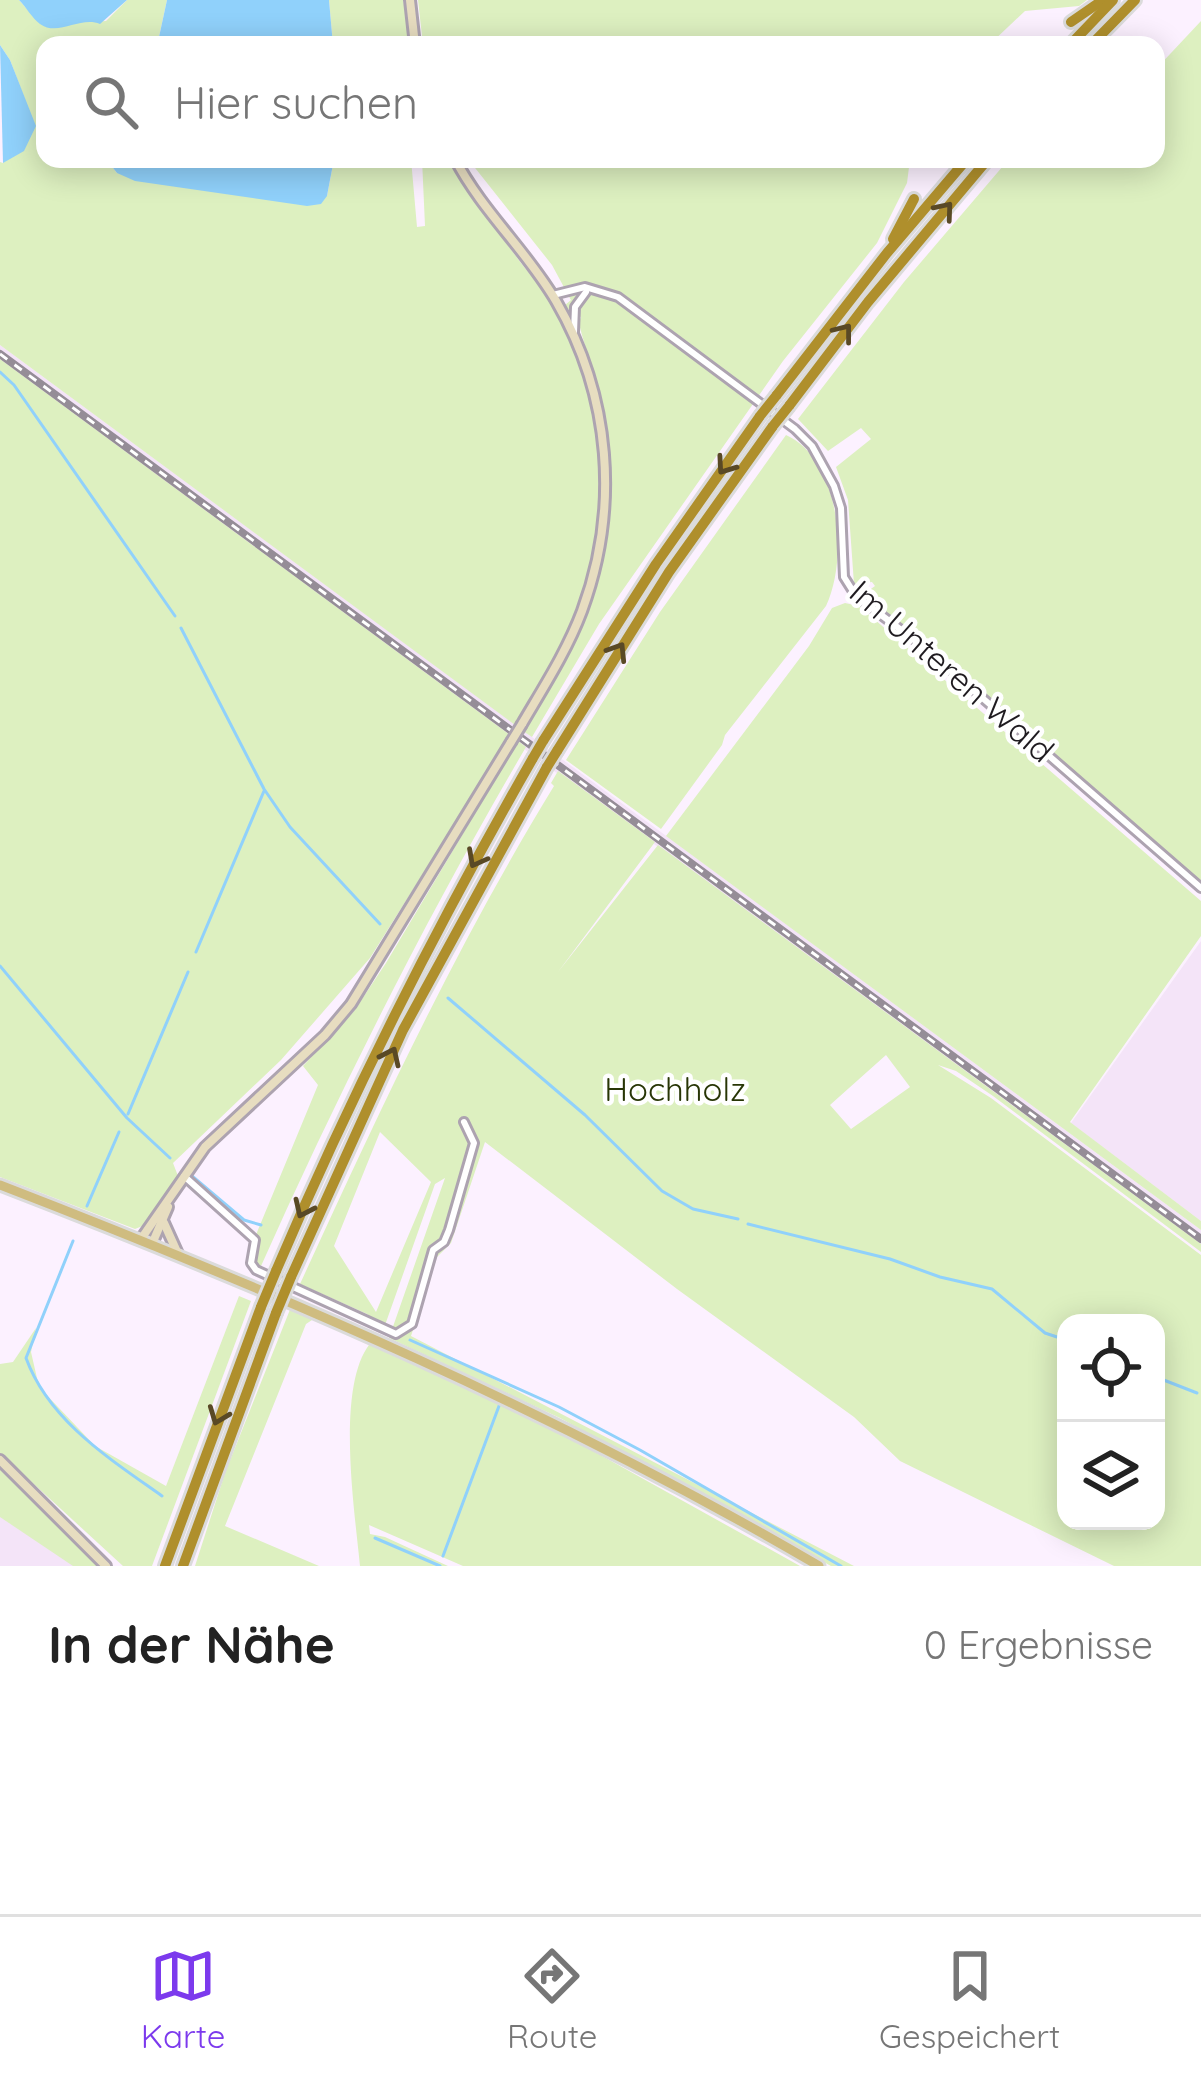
<!DOCTYPE html>
<html lang="de">
<head>
<meta charset="utf-8">
<style>
  body { margin:0; font-family:Quicksand,sans-serif; background:#f6f6f6; color:#222 }
  .controls { position:absolute; right:36px; bottom:36px; display:grid; overflow:hidden; border-radius:24px; box-shadow:0 6px 30px #0003 }
  .controls button { width:108px; height:108px; display:grid; place-items:center; padding:0; border:0; border-bottom:3px solid #e0e0e0; background:#fff; color:#222; font:60px sans-serif }
  .list { margin:0; padding:0; list-style:none }
  h2 { display:flex; justify-content:space-between; align-items:center; height:156px; margin:0; padding:0 48px; font-size:51px }
  h2 small { font-size:39px; font-weight:400; color:#767676 }
  .icon { flex:none; width:66px; height:66px; fill:none; stroke:currentColor; stroke-width:2; stroke-linecap:round; stroke-linejoin:round }
  .map { position:relative; flex:none; width:1201px; height:1566px; overflow:hidden }
  .search { position:absolute; background:#fff; box-shadow:0 6px 30px #0003; left:36px; right:36px; top:36px; height:132px; display:flex; align-items:center; gap:30px; box-sizing:border-box; padding:0 42px; border-radius:24px; color:#767676; font-size:45px }
  .sheet { height:348px; background:#fff }
  nav { display:flex; justify-content:space-around; align-items:center; box-sizing:border-box; height:168px; border-top:3px solid #e0e0e0; background:#fff; font-size:33px; color:#767676 }
  nav a { display:grid; justify-items:center; gap:6px }
  nav .on { color:#7c3aed }
  .map>svg:first-child { display:block }
  .built { fill:#f4e4f8 }
  .green { fill:#ddf0c0; fill-rule:evenodd }
  .water { fill:#90d1fb }
  .lines { fill:none; stroke-linecap:round; stroke-linejoin:round }
  .stream { stroke:#90d1fb; stroke-width:3 }
  .street-casing { stroke:#ada3b0; stroke-width:12 }
  .secondary-casing { stroke:#ada3b0; stroke-width:14 }
  .primary-casing { stroke:#dbdbdb; stroke-width:15 }
  .highway-casing { stroke:#dbdbdb; stroke-width:16 }
  .street { stroke:#fff; stroke-width:6 }
  .secondary { stroke:#e7ddc0; stroke-width:8 }
  .primary { stroke:#cfbc80; stroke-width:9 }
  .highway { stroke:#af8f2c; stroke-width:10 }
  .rail-casing { stroke:#958d97; stroke-width:8 }
  .rail { stroke:#fff; stroke-width:3; stroke-dasharray:9; stroke-linecap:butt }
  .secondary-bridge-casing { stroke:#ada3b0; stroke-width:14; stroke-linecap:butt }
  .highway-bridge-casing { stroke:#dbdbdb; stroke-width:16; stroke-linecap:butt }
  .secondary-bridge { stroke:#e7ddc0; stroke-width:8 }
  .highway-bridge { stroke:#af8f2c; stroke-width:10 }
  .oneway { stroke:#594925 }
  .labels { text-anchor:middle; stroke-width:9; stroke-linejoin:round; paint-order:stroke }
  .street-label { font-size:33px; fill:#1f1b20; stroke:#fff }
  .park-label { font-size:33px; fill:#283606; stroke:#fff }
</style>
</head>
<body>
<div class="map">
<svg width="1201" height="1566" viewBox="0 0 1201 1566">
  <rect width="100%" height="100%" fill="#fcf1ff"/>
  <g class="built">
    <polygon points="0,345 1201,1230 1201,1244 543,763 0,359"/>
    <polygon points="1201,941 1201,1221 1071,1123"/>
    <polygon points="0,1468 100,1566 0,1566"/>
  </g>
  <g class="green">
    <path d="M0 0H19C56 42 43 23 87 21 93 21 100 22 106 21L127 0H167L159 37 153 45H45V159H106L117 173 327 196 334 159H411L417 227 425 226 422 159H448C470 196 496 229 521 263 531 276 542 286 549 298 606 392 619 511 576 613 560 653 536 689 515 725L0 345V162L3 163 35 126 10 60 0 45Z"/>
    <polygon points="329,0 403,0 412,45 333,45"/>
    <polygon points="418,0 1087,0 1079,6 1025,11 989,45 423,45"/>
    <polygon points="1201,21 1201,884 864,594 875,586 872,582 854,584 848,500 836,467 871,439 861,428 828,451 798,419 904,282 1009,159 1156,159 1156,69"/>
    <path d="M468 159H910L907 183 877 243 783 361 599 624 532 737 523 731C578 638 624 539 606 427 600 391 587 356 578 320L581 318 573 304 569 310 565 305 571 300 568 295 561 296 566 291 552 265Z"/>
    <polygon points="0,359 510,735 370,958 281,1060 173,1163 178,1176 145,1225 135,1229 0,1177"/>
    <path d="M786 435C840 459 849 558 826 606L725 735 722 745 661 829 566 760 660 612Z"/>
    <polygon points="845,603 859,606 1201,901 1201,936 1070,1122 1201,1221 1201,1230 666,836 809,646 832,608"/>
    <path d="M518 741 526 747C426 918 337 1095 257 1275L247 1265 253 1242 318 1085 303 1066 354 1011 386 963Z"/>
    <path d="M558 771 655 842 558 972 658 845 1201 1244V1252L993 1096 956 1071 938 1065 991 1098 1201 1255V1566H1114L900 1461 854 1417 677 1289 485 1142 451 1243 437 1257 411 1336 854 1566H831L560 1418 389 1338 445 1178 435 1184 384 1328 367 1314 300 1284C379 1112 455 948 554 786L551 783ZM886 1055 910 1087 851 1129 830 1105ZM380 1132 431 1182 376 1312 334 1246ZM1066 1323H1156V1521H1066Z"/>
    <polygon points="239,1296 251,1301 152,1566 123,1566 0,1453 0,1364 13,1362 36,1328 31,1352 39,1387 95,1446 166,1486"/>
    <polygon points="291,1307 315,1318 306,1324 225,1526 319,1566 195,1566 225,1473"/>
    <path d="M373 1340 541 1422 800 1566H463L369 1525 370 1534 385 1537 448 1566H360C355 1512 334 1381 373 1340Z"/>
    <polygon points="0,1466 103,1566 73,1566 0,1517"/>
  </g>
  <g class="water">
    <path d="M19 0H127L100 24C80 16 58 37 40 24 32 18 26 7 19 0Z"/>
    <polygon points="167,0 329,0 333,45 86,45 153,45 159,37"/>
    <polygon points="0,45 10,60 36,126 24,151 3,163"/>
    <polygon points="106,159 334,159 327,196 321,204 307,206 135,181 117,173"/>
  </g>
  <g class="lines">
    <g class="stream">
      <polyline points="0,372 14,385 175,616"/>
      <polyline points="181,628 264,789 290,827 380,924"/>
      <polyline points="196,952 264,791"/>
      <polyline points="0,966 127,1118 170,1158"/>
      <polyline points="448,998 585,1115 662,1191 693,1209 738,1219"/>
      <polyline points="128,1114 188,972"/>
      <polyline points="192,1176 244,1220 261,1225"/>
      <polyline points="87,1206 119,1132"/>
      <polyline points="748,1224 890,1259 940,1277 992,1289 1045,1333 1057,1337"/>
      <path d="M73 1241 26 1358C49 1421 110 1459 162 1496"/>
      <polyline points="410,1340 559,1407 640,1450 841,1566"/>
      <polyline points="1156,1377 1197,1393"/>
      <polyline points="375,1538 440,1566"/>
      <polyline points="443,1556 499,1406"/>
    </g>
    <g class="street-casing">
      <g id="street">
        <polyline points="553,295 585,287 618,297 795,429 812,446 834,486 841,508 844,577 856,596 925,648 1201,888"/>
        <polyline points="574,332 575,307 586,292"/>
        <polyline points="184,1176 255,1240 251,1263 256,1270 396,1334 412,1324 433,1250 444,1242 449,1230 474,1143 464,1122"/>
      </g>
    </g>
    <g class="secondary-casing">
      <g id="secondary">
        <polyline points="410,0 415,45"/>
        <path d="M455 159C482 211 527 251 556 301 611 396 620 508 582 611 567 651 543 688 522 724"/>
        <polyline points="164,1223 178,1254"/>
        <polyline points="141,1239 205,1147 325,1035 351,1004 511,742"/>
        <polyline points="152,1244 168,1207"/>
        <polyline points="0,1460 106,1566"/>
      </g>
    </g>
    <g class="primary-casing">
      <path id="primary" d="M0 1185C282 1294 558 1413 819 1566"/>
    </g>
    <g class="highway-casing">
      <g id="highway">
        <polyline points="1071,22 1103,0"/>
        <polyline points="1070,45 1113,0"/>
        <polyline points="1091,45 1135,0"/>
        <polyline points="893,239 914,199"/>
        <polyline points="776,396 887,253 967,159"/>
        <polyline points="789,406 868,302 988,159"/>
        <polyline points="543,741 656,564 760,416"/>
        <polyline points="557,751 669,572 773,426"/>
        <path d="M276 1271C351 1095 438 924 533 758"/>
        <polyline points="291,1277 403,1030 547,767"/>
        <polyline points="165,1566 261,1307"/>
        <polyline points="183,1566 276,1313"/>
      </g>
    </g>
    <use href="#street" class="street"/>
    <use href="#secondary" class="secondary"/>
    <use href="#primary" class="primary"/>
    <use href="#highway" class="highway"/>
    <g class="rail-casing">
      <polyline id="rail" points="0,354 1201,1239"/>
    </g>
    <use href="#rail" class="rail"/>
    <g class="secondary-bridge-casing">
      <polyline id="secondary-bridge" points="511,742 522,724"/>
    </g>
    <g class="highway-bridge-casing">
      <g id="highway-bridge">
        <polyline points="760,416 776,396"/>
        <polyline points="773,426 789,406"/>
        <polyline points="533,758 543,741"/>
        <polyline points="547,767 557,751"/>
        <polyline points="261,1307 276,1271"/>
        <polyline points="276,1313 291,1277"/>
      </g>
    </g>
    <use href="#secondary-bridge" class="secondary-bridge"/>
    <use href="#highway-bridge" class="highway-bridge"/>
  </g>
  <defs><path id="oneway-chevron" d="M-2-3.5L2.5 0L-2 3.5" fill="none" stroke-width="1.6" stroke-linecap="round" stroke-linejoin="round" transform="scale(3)"/></defs>
  <g class="oneway">
    <use href="#oneway-chevron" transform="translate(945 210) rotate(-50)"/>
    <use href="#oneway-chevron" transform="translate(844 332) rotate(-52)"/>
    <use href="#oneway-chevron" transform="translate(725 466) rotate(125)"/>
    <use href="#oneway-chevron" transform="translate(618 651) rotate(-58)"/>
    <use href="#oneway-chevron" transform="translate(476 859) rotate(118)"/>
    <use href="#oneway-chevron" transform="translate(391 1056) rotate(-65)"/>
    <use href="#oneway-chevron" transform="translate(303 1209) rotate(115)"/>
    <use href="#oneway-chevron" transform="translate(218 1416) rotate(111)"/>
  </g>
  <g class="labels">
    <g class="street-label">
      <text transform="translate(952 671) rotate(41)" y="12">Im Unteren Wald</text>
    </g>
    <g class="park-label">
      <text x="675" y="1101">Hochholz</text>
    </g>
  </g>
</svg>
<div class="controls">
<button><svg class="icon" aria-label="locate" viewBox="0 0 24 24"><circle cx="12" cy="12" r="6"/><path d="M12 2v4M12 18v4M2 12h4M18 12h4"/></svg></button>
<button><svg class="icon" aria-label="layers" viewBox="0 0 24 24"><path d="M12 4l9 5-9 5-9-5zM3 14l9 5 9-5"/></svg></button>
</div>
<div class="search"><svg class="icon" aria-label="search" viewBox="0 0 24 24"><circle cx="10" cy="10" r="6"/><path d="M15 15l6 6"/></svg>Hier suchen</div>
</div>
<section class="sheet">
<h2>In der Nähe<small>0 Ergebnisse</small></h2>
<ul class="list">
</ul>
</section>
<nav>
<a class="on"><svg class="icon" aria-label="map" viewBox="0 0 24 24"><path d="M3 6l6-2 6 2 6-2v14l-6 2-6-2-6 2zM9 4v14M15 6v14"/></svg>Karte</a>
<a><svg class="icon" aria-label="directions" viewBox="0 0 24 24"><path d="M12 3l9 9-9 9-9-9zM9 14v-3h6M13 9l2 2-2 2"/></svg>Route</a>
<a><svg class="icon" aria-label="saved" viewBox="0 0 24 24"><path d="M7 4h10v16l-5-4-5 4z"/></svg>Gespeichert</a>
</nav>
</body>
</html>
